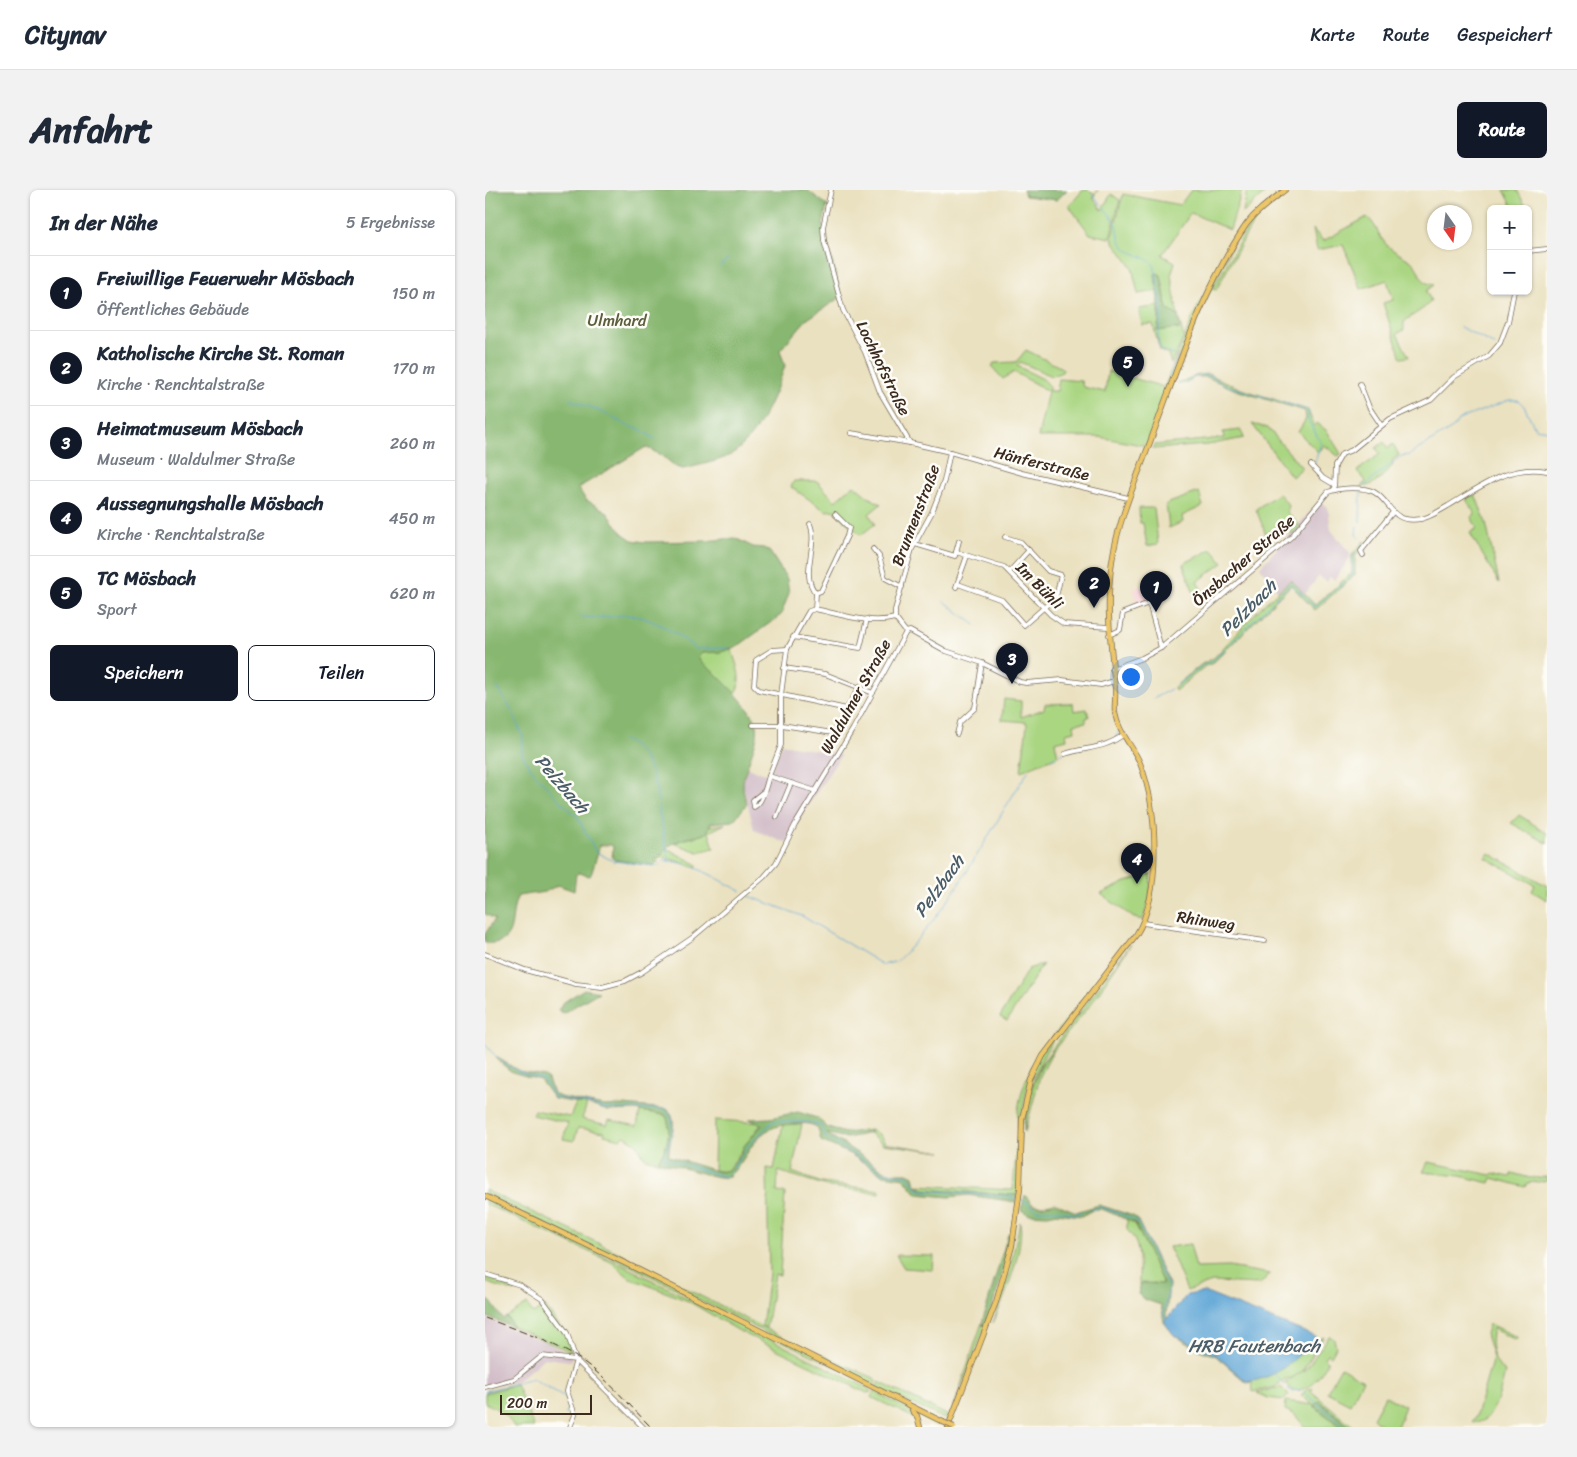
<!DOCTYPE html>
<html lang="de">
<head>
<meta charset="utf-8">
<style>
  body { margin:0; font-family:Sriracha,sans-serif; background:#f2f2f3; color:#1f2937 }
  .controls { position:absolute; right:15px; top:15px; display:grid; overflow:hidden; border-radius:8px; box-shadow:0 1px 4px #0004 }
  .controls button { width:45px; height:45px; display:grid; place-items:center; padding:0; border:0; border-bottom:1px solid #e0e1e3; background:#fff; color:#1f2937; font:25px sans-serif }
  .compass { position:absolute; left:942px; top:15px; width:45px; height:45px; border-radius:50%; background:#fff; box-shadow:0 1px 4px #0004; rotate:166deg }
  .scale { position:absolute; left:15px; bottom:12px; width:92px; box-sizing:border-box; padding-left:5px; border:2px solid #3b2a1e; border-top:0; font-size:14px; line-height:18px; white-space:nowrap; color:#3b2a1e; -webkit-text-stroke:4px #fdfcf7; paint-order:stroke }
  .you { position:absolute; left:645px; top:486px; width:18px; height:18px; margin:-12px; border:4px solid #fff; border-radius:50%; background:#1a73e8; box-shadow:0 0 0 8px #1a73e833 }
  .badge { display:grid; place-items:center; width:32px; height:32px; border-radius:50%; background:#111827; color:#fff; font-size:16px; font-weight:700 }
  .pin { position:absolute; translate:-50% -41px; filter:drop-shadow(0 1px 2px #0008) }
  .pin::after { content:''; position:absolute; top:26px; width:18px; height:15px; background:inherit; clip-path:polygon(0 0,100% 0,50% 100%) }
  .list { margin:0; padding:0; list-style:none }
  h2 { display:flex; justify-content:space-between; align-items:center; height:65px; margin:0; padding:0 20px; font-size:21px }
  h2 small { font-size:16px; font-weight:400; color:#747a83 }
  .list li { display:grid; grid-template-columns:32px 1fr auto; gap:15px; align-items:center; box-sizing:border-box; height:75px; padding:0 20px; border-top:1px solid #e0e1e3 }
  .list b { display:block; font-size:19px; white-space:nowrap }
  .list p { margin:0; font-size:16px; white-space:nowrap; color:#747a83 }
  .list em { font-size:16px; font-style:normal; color:#747a83 }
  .actions { display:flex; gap:10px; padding:15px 20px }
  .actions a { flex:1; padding:11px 0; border:1px solid #111827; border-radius:8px; text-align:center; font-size:18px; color:#111827 }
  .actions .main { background:#111827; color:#fff }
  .map { position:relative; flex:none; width:1062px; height:1237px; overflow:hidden; border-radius:8px }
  header { display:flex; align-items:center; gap:30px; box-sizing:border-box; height:70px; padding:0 25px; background:#fff; border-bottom:1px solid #e0e1e3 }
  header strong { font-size:24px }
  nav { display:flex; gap:28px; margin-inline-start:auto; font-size:18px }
  .intro { display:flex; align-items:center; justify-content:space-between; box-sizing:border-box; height:120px; padding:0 30px }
  h1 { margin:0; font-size:35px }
  .button { padding:12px 22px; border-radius:8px; background:#111827; color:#fff; font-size:18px; font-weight:700 }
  main { display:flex; gap:30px; padding:0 30px }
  aside { flex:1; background:#fff; border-radius:8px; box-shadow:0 1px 4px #0004 }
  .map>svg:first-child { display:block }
  .built { fill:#f7cfd5 }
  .industrial { fill:#d2bdc8 }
  .green { fill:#aad682; stroke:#728050 }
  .forest { fill:#87b770; stroke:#617047 }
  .water { fill:#5fa6d6; stroke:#4d687a }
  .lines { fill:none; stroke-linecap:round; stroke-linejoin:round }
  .stream { stroke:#5fa6d6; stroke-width:1 }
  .minor-casing { stroke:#786a57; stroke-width:5.5 }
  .major-casing { stroke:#786a57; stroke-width:6 }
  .minor { stroke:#fff; stroke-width:4 }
  .major { stroke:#ecc669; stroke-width:4.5 }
  .rail { stroke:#3b2a1e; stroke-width:1; stroke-dasharray:8 4; stroke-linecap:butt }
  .major-bridge-casing { stroke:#786a57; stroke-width:6; stroke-linecap:butt }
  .major-bridge { stroke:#ecc669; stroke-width:4.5 }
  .labels { text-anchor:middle; stroke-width:5; stroke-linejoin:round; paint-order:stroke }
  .park-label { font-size:16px; fill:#5c5e3c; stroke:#fdfcf7 }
  .street-label { font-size:16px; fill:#3b2a1e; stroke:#fdfcf7 }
  .water-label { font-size:18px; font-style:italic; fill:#495c68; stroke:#fdfcf7 }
</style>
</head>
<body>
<header>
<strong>Citynav</strong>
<nav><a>Karte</a><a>Route</a><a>Gespeichert</a></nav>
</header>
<div class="intro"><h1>Anfahrt</h1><a class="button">Route</a></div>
<main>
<aside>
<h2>In der Nähe<small>5 Ergebnisse</small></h2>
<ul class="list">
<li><span class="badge">1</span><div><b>Freiwillige Feuerwehr Mösbach</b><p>Öffentliches Gebäude</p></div><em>150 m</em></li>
<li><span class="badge">2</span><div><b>Katholische Kirche St. Roman</b><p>Kirche · Renchtalstraße</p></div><em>170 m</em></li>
<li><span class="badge">3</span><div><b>Heimatmuseum Mösbach</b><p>Museum · Waldulmer Straße</p></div><em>260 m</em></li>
<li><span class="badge">4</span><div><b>Aussegnungshalle Mösbach</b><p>Kirche · Renchtalstraße</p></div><em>450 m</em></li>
<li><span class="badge">5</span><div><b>TC Mösbach</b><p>Sport</p></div><em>620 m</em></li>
</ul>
<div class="actions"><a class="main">Speichern</a><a>Teilen</a></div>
</aside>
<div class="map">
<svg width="1062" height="1237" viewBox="0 0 1062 1237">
  <rect width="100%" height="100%" fill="#fdfcf7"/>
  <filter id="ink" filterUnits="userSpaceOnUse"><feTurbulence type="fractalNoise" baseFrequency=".02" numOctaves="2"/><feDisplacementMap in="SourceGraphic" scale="10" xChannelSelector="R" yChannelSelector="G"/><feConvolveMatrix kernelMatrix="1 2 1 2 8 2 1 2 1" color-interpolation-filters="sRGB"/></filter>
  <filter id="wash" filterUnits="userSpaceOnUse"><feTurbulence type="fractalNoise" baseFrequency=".0096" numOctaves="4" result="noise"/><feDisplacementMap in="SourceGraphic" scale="20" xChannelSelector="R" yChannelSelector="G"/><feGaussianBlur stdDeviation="1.12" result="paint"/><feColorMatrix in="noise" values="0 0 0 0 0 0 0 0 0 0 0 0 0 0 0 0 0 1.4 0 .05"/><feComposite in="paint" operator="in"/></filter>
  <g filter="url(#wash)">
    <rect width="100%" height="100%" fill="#eae1c0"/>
    <polygon class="built" points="667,394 671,409 651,416 649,398"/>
    <g class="industrial">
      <polygon points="835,311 843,317 846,340 865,363 864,369 850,390 845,387 842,392 834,386 820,404 806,390 793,401 775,377"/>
      <polygon points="297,554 356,565 316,627 303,652 296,651 269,640 258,594 262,578 284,585"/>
      <polygon points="0,1128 67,1155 87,1166 86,1171 59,1168 31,1192 0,1195"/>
    </g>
    <g class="green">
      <polygon points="598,0 604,0 610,4 613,0 608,7 617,20 626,4 635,10 625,48 605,44 584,16"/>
      <polygon points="706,0 757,0 745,40 706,23 677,65 690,72 686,85 693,126 682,119 677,90 672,83 670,84 672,101 653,104 647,77 628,51 627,46 638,4 695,15"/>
      <polygon points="762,0 783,0 758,23"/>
      <polygon points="803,0 770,29 731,100 728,99 766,31"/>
      <polygon points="1019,0 1032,0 1042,19 1029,19"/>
      <path d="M882 27C891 34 893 45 900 53 907 61 917 65 926 71 936 79 933 93 949 95L941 101 946 111C939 120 928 124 919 132V140L912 144 924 167 916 168 898 113 908 110 902 90 876 99 858 55 832 60 828 39 838 51Z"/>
      <polygon points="753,43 695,165 662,256 614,247 553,247 563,201 529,182 518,189 507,177 509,173 531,172 541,160 575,177 578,179 577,182 567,186 535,172 532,176 558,189 564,195 564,201 572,201 574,189 596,191 598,197 620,202 623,181 679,197 710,122"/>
      <polygon points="674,116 674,132 693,140 696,138 699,147 686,174 683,164 675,161 668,134 657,135 654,119"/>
      <polygon points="723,184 756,199 823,220 829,236 832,233 842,241 856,264 853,266 839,255 834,263 813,242 821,229 820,221 751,200 722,187 710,187 700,193 692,193 713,185"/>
      <polygon points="767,234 783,238 817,278 807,287"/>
      <polygon points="756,240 759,248 723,255 668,259 670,255 739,248 738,242"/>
      <path d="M899 252 903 258 908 254 914 265 907 271 908 275C900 284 889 297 876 297L881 291 872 281 895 264 891 258Z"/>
      <polygon points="309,291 332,291 350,311 369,295 383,307 396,314 384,324 390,334 376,345 348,320 341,321 306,297"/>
      <polygon points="714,302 718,316 697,326 698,332 684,338 681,314"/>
      <polygon points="794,303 804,316 802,322 815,336 807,344 797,334 781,345 771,319"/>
      <polygon points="990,304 1001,333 1014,393 985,343 992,338 986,327 990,324 981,309"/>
      <polygon points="654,318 669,318 673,354 662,356 658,333 655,333"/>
      <polygon points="879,351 881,353 870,366 870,385 830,420 806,395 728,473 720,476 690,501 689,497 717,474 729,468 776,417 806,390 830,415 867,383 867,365"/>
      <polygon points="727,359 738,373 712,392 719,403 711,408 698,374"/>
      <path d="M246 459C251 472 259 491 250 503 242 495 216 474 213 466L217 463Z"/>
      <polygon points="519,509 536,511 536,527 559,519 560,514 588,513 589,521 602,519 604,527 601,528 601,532 589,534 590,541 581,543 582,549 570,552 573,566 536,581 542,535 541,532 517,530"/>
      <polygon points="1034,625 1062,643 1062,653 1026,633"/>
      <path d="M240 634 224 642 229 658 213 662 189 653C199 648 211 648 222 643L225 636Z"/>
      <polygon points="181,658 213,675 211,677 175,666"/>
      <polygon points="1004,663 1062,696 1062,710 1047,701 1050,695 1001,668"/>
      <polygon points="666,684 665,707 658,730 649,728 616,704 641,692"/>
      <path d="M643 752 564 856 542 898 533 943C530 917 539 889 552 867Z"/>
      <path d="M646 754 606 814 555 877 541 918 539 941C537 920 546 894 556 874Z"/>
      <polygon points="558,774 522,831 515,827 543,779"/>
      <path d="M569 860 555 886 540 942C542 913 548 881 569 860Z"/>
      <path d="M91 913 102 914 97 929 122 935 124 930 152 936 155 921 180 925C188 935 182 961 173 969L175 972 160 968 151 953 139 946 136 949 119 945 120 942 93 938 89 951 78 949 83 933 47 925 49 920 85 927Z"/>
      <polygon points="230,930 277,933 241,982 229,980"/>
      <polygon points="298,934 317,934 307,982 337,993 395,1000 395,1003 345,997 293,981 292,1002 300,1003 295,1085 290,1084 281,1138 277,1136 284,1084 282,978 289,979"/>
      <polygon points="386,940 395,945 400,953 457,962 398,954 385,943"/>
      <polygon points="535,945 532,1005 439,1000 431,995 528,1000 532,949"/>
      <polygon points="943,972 1006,985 1008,983 1025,987 1027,983 1045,988 1062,987 1062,991 1042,993 1040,997 1007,988 1005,993 975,986 938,982"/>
      <polygon points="0,1000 141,1066 162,1079 297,1147 389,1188 391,1190 389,1196 0,1004"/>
      <polygon points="0,1009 83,1048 383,1198 386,1202 382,1203 256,1142 203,1111 145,1088 126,1072 0,1014"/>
      <path d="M642 1028 654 1038 677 1091 676 1095 670 1093 654 1094C654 1074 657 1054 642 1040Z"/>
      <path d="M535 1032C540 1056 519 1111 508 1133L524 1083Z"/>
      <polygon points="705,1054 711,1078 744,1077 785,1084 775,1094 727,1092 702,1101 684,1057"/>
      <polygon points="411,1065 449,1066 448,1080 419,1078"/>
      <polygon points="0,1087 32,1097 30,1102 0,1092"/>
      <polygon points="42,1114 48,1124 60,1116 81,1145 86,1162 28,1137 22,1127"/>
      <polygon points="751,1117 830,1151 839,1147 816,1183 807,1188 800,1189 790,1197 768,1202 767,1192 741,1167"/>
      <polygon points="497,1133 501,1135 466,1224"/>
      <path d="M1004 1134 1032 1147 1031 1150 1008 1139C1004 1153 1007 1173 1020 1182 1016 1198 1009 1237 987 1232L991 1226 1008 1168 1001 1144Z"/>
      <path d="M844 1146 849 1149 851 1157 846 1166 842 1164 839 1168 843 1172C834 1187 826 1202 807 1200L800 1193 822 1178Z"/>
      <polygon points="856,1177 878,1190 865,1214 842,1202"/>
      <polygon points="394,1192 462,1225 464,1231 391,1197"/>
      <path d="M31 1194 49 1237H29C23 1225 12 1218 0 1213V1203Z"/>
      <polygon points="796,1197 804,1205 799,1210 783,1208 772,1203"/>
      <polygon points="829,1198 826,1201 869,1237 865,1237 834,1211 829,1216 856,1237 820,1237 809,1224 800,1220 801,1211 828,1215 816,1205 822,1199"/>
      <polygon points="389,1201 428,1223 431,1226 433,1237 427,1227 386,1207"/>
      <polygon points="900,1206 920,1216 912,1237 898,1237 888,1228"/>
    </g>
    <g class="forest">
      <path d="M0 0H322L342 15 338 35 356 107 321 130 295 160 300 176C290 205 270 256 239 268 226 273 211 276 198 279L191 277 179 267 161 257 93 298 101 310 121 321 137 343 147 350 160 352 220 351 250 348 268 357 279 358 285 362 302 389 304 403 296 425 253 456 236 462 217 463 213 466C216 475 225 478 232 485 245 498 263 515 271 532 278 547 258 578 258 595 258 602 260 608 262 614L248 631 226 633 222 643C208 648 194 648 183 657 177 662 174 672 168 676L130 670 127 668 128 657 126 655H115L107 682 105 686 93 683 91 684 89 701 73 695 60 702 33 706C22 725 36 756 0 753V744L10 729 0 724Z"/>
      <polygon points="538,0 582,0 572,10 540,6"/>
      <polygon points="672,83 676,85 682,119 693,126 696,138 672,141 675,125 670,84"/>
      <polygon points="99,799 114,802 78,823 73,820 79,812"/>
      <path d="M13 868 34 881 59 886 63 889 68 903 75 907 119 916 139 915 182 919C196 932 182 950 184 966L234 982 244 980 256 964 259 956 277 935 264 929 285 928 313 922 332 928 343 938 360 943 386 940 385 943 362 948 341 943 403 983H422L428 986 430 994 435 999 532 1005 531 1012 483 1005 464 1007 432 1004 419 988 399 985 365 964 336 951 333 938C327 933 318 933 310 934 266 935 270 962 243 987 231 990 190 974 175 972L173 969C182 961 188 935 180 925L150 920 123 921 102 914 69 909 55 890 27 882 11 869Z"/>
      <polygon points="540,1005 548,1015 557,1016 570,1013 591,1022 614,1015 648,1026 652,1029 684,1095 681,1125 683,1130 741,1167 767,1192 762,1193 731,1166 714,1160 689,1145 679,1132 676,1115 661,1110 653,1104 656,1093 678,1094 650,1033 617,1019 609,1019 597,1026 572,1023 563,1025 543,1024 536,1020"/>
      <path d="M523 1044H527C521 1075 511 1105 501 1135L498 1136 497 1133Z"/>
      <polygon points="0,1108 6,1112 18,1129 22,1127 28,1137 0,1126"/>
      <polygon points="834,1211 865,1237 856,1237 833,1219 829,1215"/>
    </g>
    <path class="water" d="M719 1102 832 1147C809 1170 795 1187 762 1192L731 1165 689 1145 679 1132 702 1105Z"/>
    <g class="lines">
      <g class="stream">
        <path d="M608 4C613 13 630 29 632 35 634 43 633 50 639 57 648 65 662 66 669 75 672 90 676 106 677 122 677 136 669 144 676 160L689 165"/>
        <polyline points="235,76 243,69"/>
        <polyline points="975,137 1010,155"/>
        <polyline points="1015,157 1016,160"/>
        <polyline points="684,189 693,166"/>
        <polyline points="693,193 699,193 708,187 723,185 743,196 823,220 823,230 836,253 829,275"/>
        <polyline points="83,209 111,219 145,237 153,238 170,249"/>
        <polyline points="878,297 916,266 924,265 969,237 973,230 1024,210 1033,210 1039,216 1050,238 1062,240"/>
        <polyline points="875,332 876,302"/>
        <polyline points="872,336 871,345 874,348"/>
        <polyline points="877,357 878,352"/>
        <polyline points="459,411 490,435"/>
        <path d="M95 426C110 430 126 426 141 425 160 424 197 445 210 459L244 458"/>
        <path d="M12 497 27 521 38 547 37 564 44 577 75 611 92 626 111 662 128 671 172 676 177 671C205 670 232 689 256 701"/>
        <polyline points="690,497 718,475 728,471 806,393 830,417 868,385 867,367 875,360"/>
        <polyline points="669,508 686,499"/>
        <polyline points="630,548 633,542"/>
        <path d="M138 550C162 560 170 587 173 611"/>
        <polyline points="585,560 600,557"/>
        <polyline points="566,569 579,563"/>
        <polyline points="173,616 184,671"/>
        <polyline points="264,706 317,726 398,775 409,772"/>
        <path d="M412 771C468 717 501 646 543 581"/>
        <path d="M0 854C16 875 33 883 58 889L69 907 105 914 120 919H180C194 932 184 951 179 968L240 987 244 985 262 957 288 931 325 932 336 936 340 947 398 982 423 986 434 1000 522 1006 539 1011 552 1020H574L590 1024 616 1017 648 1029 654 1034 684 1098 678 1123 681 1129"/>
        <polyline points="788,1183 806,1201 816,1200"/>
        <polyline points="0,1201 48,1189 80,1207 84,1214 81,1224"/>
        <polyline points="819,1202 861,1237"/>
      </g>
    </g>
  </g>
  <g filter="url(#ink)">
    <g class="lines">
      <g class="minor-casing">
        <g id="minor">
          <polyline points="346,0 338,37 339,51 358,120 380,162 395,202 425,253 465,262 537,283 643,308"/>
          <polyline points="1043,61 1062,59"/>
          <polyline points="875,194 884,217 896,235"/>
          <polyline points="366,243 425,253"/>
          <polyline points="826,275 838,288 848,294"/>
          <polyline points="849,300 850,276 857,264 867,260 905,229 946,210 969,187 1004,166 1015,153 1023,132 1029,101"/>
          <path d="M325 334C334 355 314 385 331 403L330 419"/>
          <polyline points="430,354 470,366 471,362 519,377 566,425 579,434 623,437"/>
          <polyline points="388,359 394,366 400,388 417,397"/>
          <polyline points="471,362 474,351"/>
          <polyline points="878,365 876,361 908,322"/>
          <polyline points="525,381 544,360"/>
          <polyline points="473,394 517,410 539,435 571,407 576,385 563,381 536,352 520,347"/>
          <polyline points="471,397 482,366"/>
          <polyline points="331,403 336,401 362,346 364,338 350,324"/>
          <polyline points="421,442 425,441 461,461 497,473 535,492 541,493 577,490 616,495 629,491"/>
          <polyline points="421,442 410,428 410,420 427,359 447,322 459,291 465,262"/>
          <polyline points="624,445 635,440 638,423 664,413 676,458"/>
          <polyline points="308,447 375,458 382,429"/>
          <polyline points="302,459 287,460 271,470 269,495 274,500 362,519"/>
          <polyline points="299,478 340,484 388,503"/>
          <path d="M627 479 657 468 676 458 806 347 843 302C854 298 878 296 889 302 907 312 905 334 936 329 946 327 954 321 963 316 995 297 1024 274 1062 281"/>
          <polyline points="268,535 297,535 348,543 375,496"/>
          <polyline points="472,544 475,532 490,518 497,473"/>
          <path d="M580 564C601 557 621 559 639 544"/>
          <path d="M331 601 284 586 296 555V505L302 459 324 421 330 419C355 424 385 435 410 428"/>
          <path d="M278 602 268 610 269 617C278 613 281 595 284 586"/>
          <polyline points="292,627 306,593"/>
          <polyline points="658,733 780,751"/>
          <polyline points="0,764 40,780 91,794 117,797 140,791 157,782 207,748 279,687 291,673 310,635 368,539 421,442"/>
          <polyline points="0,1084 35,1095 57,1109 82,1143 91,1170 158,1237"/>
          <polyline points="0,1197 29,1189 57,1166 91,1170"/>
          <polyline points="85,1237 90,1225 82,1201 91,1170"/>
        </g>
      </g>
      <g class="major-casing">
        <g id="major">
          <polyline points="0,1006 150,1078 458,1232"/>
          <polyline points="427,1220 432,1226 435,1237"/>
          <path d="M463 1237 511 1112 527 1056 535 999 537 929 546 890 558 866 651 745C677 703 673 619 655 573 648 556 633 542 630 523 629 515 631 507 630 499 626 454 620 416 627 371 634 326 653 286 668 244 694 174 718 98 761 35 771 21 786 11 800 0"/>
        </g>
      </g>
      <use href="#minor" class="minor"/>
      <use href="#major" class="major"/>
      <path class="rail" d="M0 1128C32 1140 67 1151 96 1170 122 1188 143 1214 166 1237"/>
      <g class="major-bridge-casing">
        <polyline id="major-bridge" points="458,1232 469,1237"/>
      </g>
      <use href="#major-bridge" class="major-bridge"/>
    </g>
  </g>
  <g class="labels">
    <g class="park-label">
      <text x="132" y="136">Ulmhard</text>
    </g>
    <g class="street-label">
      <text transform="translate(399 178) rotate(64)" y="6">Lochhofstraße</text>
      <text transform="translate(557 273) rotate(14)" y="6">Hänferstraße</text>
      <text transform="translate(430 325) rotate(-69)" y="6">Brunnenstraße</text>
      <text transform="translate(758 370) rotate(-41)" y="6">Önsbacher Straße</text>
      <text transform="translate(555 395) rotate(45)" y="6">Im Bühli</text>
      <text transform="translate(370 506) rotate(-61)" y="6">Waldulmer Straße</text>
      <text transform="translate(721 730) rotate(8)" y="6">Rhinweg</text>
    </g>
    <g class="water-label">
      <text transform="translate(763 418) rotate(-45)" y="6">Pelzbach</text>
      <text transform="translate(77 594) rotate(49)" y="6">Pelzbach</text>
      <text transform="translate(454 696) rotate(-54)" y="6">Pelzbach</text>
      <text x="769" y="1162">HRB Fautenbach</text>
    </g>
  </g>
</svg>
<div class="controls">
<button>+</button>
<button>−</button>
</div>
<svg class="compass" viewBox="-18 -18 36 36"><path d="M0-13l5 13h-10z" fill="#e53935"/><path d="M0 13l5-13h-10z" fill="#747a83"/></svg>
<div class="scale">200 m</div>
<div class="you"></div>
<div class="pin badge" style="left:671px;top:422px">1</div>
<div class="pin badge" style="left:609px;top:418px">2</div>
<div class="pin badge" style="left:527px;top:494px">3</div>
<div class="pin badge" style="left:652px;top:694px">4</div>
<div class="pin badge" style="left:643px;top:197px">5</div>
</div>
</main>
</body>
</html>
